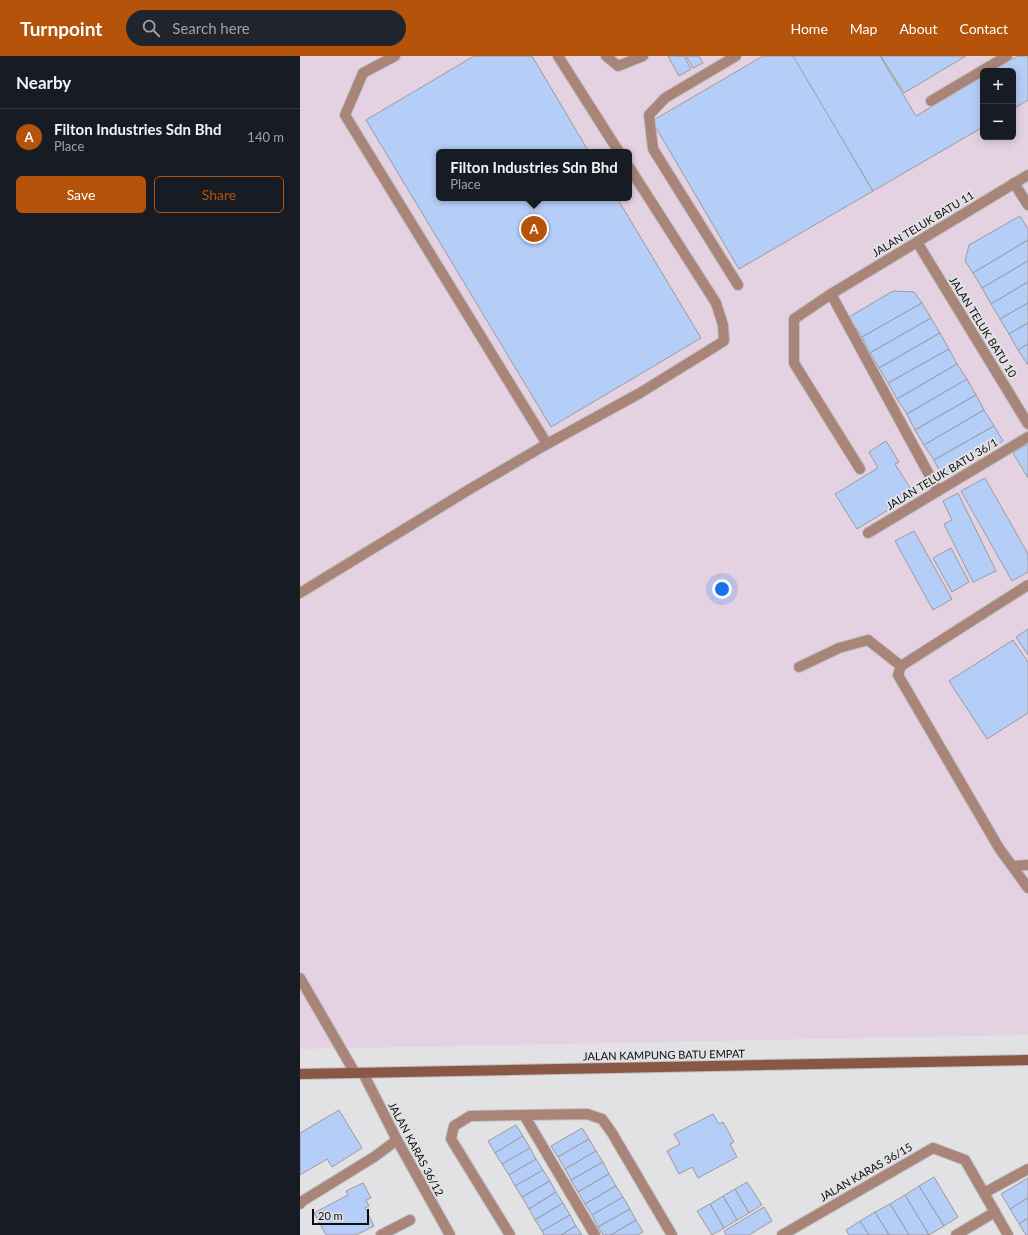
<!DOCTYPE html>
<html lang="en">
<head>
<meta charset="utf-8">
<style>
  body { margin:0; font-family:Lato,sans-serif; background:#20242c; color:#f1f3f6 }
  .controls { position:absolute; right:12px; top:12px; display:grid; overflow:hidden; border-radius:6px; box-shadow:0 2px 10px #0003 }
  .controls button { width:36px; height:36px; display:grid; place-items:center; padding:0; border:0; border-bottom:1px solid #363941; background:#171b24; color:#f1f3f6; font:20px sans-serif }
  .scale { position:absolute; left:12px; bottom:10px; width:57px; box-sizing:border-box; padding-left:4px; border:2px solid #0d0d0e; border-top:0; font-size:11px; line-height:14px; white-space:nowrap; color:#0d0d0e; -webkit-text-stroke:3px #e2e2e4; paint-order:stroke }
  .you { position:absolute; left:422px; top:533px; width:14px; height:14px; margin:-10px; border:3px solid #fff; border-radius:50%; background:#1a73e8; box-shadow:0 0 0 6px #1a73e833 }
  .badge { display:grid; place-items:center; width:26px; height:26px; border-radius:50%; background:#b45309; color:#fff; font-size:13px; font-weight:700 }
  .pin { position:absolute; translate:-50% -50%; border:2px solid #fff; box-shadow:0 1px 4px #0006 }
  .popup { position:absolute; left:136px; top:93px; width:196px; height:52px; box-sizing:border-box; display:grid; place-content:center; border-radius:6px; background:#171b24; filter:drop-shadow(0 1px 3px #0005); font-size:13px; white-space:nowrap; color:#9ea1a6 }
  .popup b { font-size:15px; color:#f1f3f6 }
  .popup::after { content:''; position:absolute; left:50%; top:100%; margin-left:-8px; border:8px solid transparent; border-top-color:#171b24 }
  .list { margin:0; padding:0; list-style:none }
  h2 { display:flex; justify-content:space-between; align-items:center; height:52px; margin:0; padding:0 16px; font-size:17px }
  h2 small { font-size:13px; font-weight:400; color:#9ea1a6 }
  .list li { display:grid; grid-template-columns:26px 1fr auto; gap:12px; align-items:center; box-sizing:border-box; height:56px; padding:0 16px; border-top:1px solid #363941 }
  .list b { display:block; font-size:15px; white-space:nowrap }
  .list p { margin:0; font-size:13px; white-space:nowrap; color:#9ea1a6 }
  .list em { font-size:13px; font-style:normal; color:#9ea1a6 }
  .actions { display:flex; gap:8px; padding:12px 16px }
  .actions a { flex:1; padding:9px 0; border:1px solid #b45309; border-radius:6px; text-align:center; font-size:14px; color:#b45309 }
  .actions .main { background:#b45309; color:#fff }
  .icon { flex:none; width:22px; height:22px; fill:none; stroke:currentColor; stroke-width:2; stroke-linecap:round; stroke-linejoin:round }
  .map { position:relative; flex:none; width:728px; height:1179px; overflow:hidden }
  header { display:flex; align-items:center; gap:24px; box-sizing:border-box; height:56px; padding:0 20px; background:#b45309; color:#fff }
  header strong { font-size:19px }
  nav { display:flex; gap:22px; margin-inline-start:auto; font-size:14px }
  .search { width:280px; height:36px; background:#20242c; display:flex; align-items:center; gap:10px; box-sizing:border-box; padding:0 14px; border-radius:22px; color:#9ea1a6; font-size:15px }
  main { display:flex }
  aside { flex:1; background:#171b24 }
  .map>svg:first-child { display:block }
  .industrial { fill:#e4d2e3; fill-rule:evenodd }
  .building { fill:#b5cef8; stroke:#9a9b9c }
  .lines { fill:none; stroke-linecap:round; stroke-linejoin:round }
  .lane-casing { stroke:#c0c0c2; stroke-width:12 }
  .street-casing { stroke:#c0c0c2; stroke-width:12 }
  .secondary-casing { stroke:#c0c0c2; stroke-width:12 }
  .lane { stroke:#a98479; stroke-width:10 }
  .street { stroke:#a98479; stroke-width:10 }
  .secondary { stroke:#8a5747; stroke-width:10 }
  .labels { text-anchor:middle; stroke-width:4; stroke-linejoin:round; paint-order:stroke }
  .street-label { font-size:11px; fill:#0d0d0e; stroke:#e2e2e4 }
</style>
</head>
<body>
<header>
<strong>Turnpoint</strong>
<div class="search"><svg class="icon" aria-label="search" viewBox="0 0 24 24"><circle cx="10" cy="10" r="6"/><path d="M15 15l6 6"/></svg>Search here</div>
<nav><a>Home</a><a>Map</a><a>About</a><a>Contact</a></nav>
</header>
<main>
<aside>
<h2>Nearby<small></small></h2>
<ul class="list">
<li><span class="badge">A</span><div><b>Filton Industries Sdn Bhd</b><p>Place</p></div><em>140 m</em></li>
</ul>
<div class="actions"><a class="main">Save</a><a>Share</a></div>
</aside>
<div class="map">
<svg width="728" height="1179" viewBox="0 0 728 1179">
  <rect width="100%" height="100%" fill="#e2e2e4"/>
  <path class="industrial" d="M0 0H728V979L0 993ZM683 15H713V81H683ZM139 96H329V142H139Z"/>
  <g class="building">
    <polygon points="174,0 232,0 289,96 139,96 139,142 317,142 401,282 251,371 66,64"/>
    <polygon points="368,0 384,0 391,13 379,20"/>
    <polygon points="386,0 399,0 403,7 393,12"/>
    <polygon points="463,0 494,0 573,135 439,213 352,65"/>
    <polygon points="493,0 580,0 616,60 683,20 683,71 573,135"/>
    <polygon points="581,0 666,0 604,37"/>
    <polygon points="718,0 727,0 728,2 728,44 713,53 713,15 692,15"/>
    <polygon points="720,160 728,173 728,184 673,217 665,205 669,189"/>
    <polygon points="728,184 728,205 682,232 673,217"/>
    <polygon points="728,205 728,226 691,248 682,232"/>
    <polygon points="728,226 728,247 700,263 691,248"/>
    <polygon points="593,235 614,236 622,247 562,281 549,261"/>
    <polygon points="622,247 631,262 570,297 562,281"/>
    <polygon points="728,247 728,267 709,278 700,263"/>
    <polygon points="631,262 640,277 579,312 570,297"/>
    <polygon points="728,267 728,288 718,294 709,278"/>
    <polygon points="640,277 649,293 588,327 579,312"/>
    <polygon points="728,288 728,309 718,294"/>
    <polygon points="649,293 657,308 597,343 588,327"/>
    <polygon points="657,308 667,323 607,358 597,343"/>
    <polygon points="667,323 676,339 615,374 607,358"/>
    <polygon points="676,339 684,354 624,389 615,374"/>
    <polygon points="684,354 694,370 634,404 624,389"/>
    <polygon points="694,370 703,385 642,420 634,404"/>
    <polygon points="586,385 599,406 595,408 614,438 557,473 535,438 578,412 569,396"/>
    <polygon points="728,388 728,422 713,397"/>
    <polygon points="685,422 728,498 728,516 712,525 661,435"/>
    <polygon points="658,437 696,515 673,526 644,468 652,464 643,445"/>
    <polygon points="614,475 652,543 633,554 595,485"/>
    <polygon points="651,492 669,526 652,536 633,502"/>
    <polygon points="728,573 728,599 716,581"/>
    <polygon points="713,584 728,606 728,657 687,683 649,625"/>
    <polygon points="39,1054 62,1092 32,1111 27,1103 0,1119 0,1077"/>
    <polygon points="413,1058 419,1068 423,1066 434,1086 430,1088 437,1101 398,1122 392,1111 379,1118 367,1095 380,1088 374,1078"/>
    <polygon points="216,1069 223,1080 195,1097 188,1085"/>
    <polygon points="282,1072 289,1083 258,1101 251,1090"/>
    <polygon points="223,1080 230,1092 202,1108 195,1097"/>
    <polygon points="289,1083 296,1095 265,1113 258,1101"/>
    <polygon points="230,1092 236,1103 209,1119 202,1108"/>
    <polygon points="296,1095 303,1106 271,1124 265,1113"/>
    <polygon points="236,1103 243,1114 215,1130 209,1119"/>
    <polygon points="303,1106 309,1118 278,1136 271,1124"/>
    <polygon points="243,1114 250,1125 222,1141 215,1130"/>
    <polygon points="309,1118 316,1130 285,1148 278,1136"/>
    <polygon points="634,1121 658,1161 644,1170 619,1130"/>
    <polygon points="728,1122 728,1142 710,1153 701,1138"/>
    <polygon points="250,1125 256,1136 229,1153 222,1141"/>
    <polygon points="447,1126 462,1149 449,1157 435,1133"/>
    <polygon points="63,1127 71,1142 66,1144 69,1150 65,1152 74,1170 56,1179 26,1179 14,1157 48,1139 46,1135"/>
    <polygon points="316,1130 323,1141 292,1159 285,1148"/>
    <polygon points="619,1130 644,1170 629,1179 605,1139"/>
    <polygon points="435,1133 449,1157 437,1164 423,1140"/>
    <polygon points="256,1136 263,1147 235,1164 229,1153"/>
    <polygon points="605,1139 629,1179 609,1179 590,1148"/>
    <polygon points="423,1140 437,1164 424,1172 410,1148"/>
    <polygon points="323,1141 330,1153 298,1171 292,1159"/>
    <polygon points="728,1142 728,1162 719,1168 710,1153"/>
    <polygon points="263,1147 270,1159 242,1175 235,1164"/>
    <polygon points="410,1148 424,1172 412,1179 397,1155"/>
    <polygon points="590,1148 609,1179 589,1179 575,1156"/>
    <polygon points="464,1151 472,1165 449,1179 426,1179 424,1175"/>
    <polygon points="330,1153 336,1164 311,1179 303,1179 298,1171"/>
    <polygon points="575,1156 589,1179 569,1179 560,1165"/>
    <polygon points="270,1159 276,1170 261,1179 244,1179 242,1175"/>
    <polygon points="728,1162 728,1179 726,1179 719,1168"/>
    <polygon points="336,1164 343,1176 338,1179 311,1179"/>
    <polygon points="560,1165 569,1179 549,1179 546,1174"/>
    <polygon points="276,1170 282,1179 261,1179"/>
  </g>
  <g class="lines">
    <g class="lane-casing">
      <g id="lane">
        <polyline points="95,0 63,17 45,59 247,388"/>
        <polyline points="258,0 319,96"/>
        <polyline points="306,0 318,10 343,0"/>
        <polyline points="436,0 365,42 349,59 353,93 438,229"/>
        <polyline points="631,45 707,0"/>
        <polyline points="714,127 728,149"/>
        <polyline points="617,186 728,368"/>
        <polyline points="531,238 638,435"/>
        <polyline points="560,413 494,307 494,263 531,238 728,119"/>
        <polyline points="728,529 601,610 598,619 699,792 728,832"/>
        <polyline points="0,537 170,433 247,388 340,337 424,285 423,269 416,247 329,111"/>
        <polyline points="499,611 539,592 568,584 601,610"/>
        <polyline points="713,810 728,809"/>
        <polyline points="224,1059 295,1179"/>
        <polyline points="684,1137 728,1113"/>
        <polyline points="0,1148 1,1146 74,1101 97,1084"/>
        <polyline points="81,1179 110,1164"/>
        <polyline points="656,1179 695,1156"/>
      </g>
    </g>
    <g class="street-casing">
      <g id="street">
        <polyline points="568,477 728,381"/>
        <polyline points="0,922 55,1017"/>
        <polyline points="63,1017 97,1084 150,1179"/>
        <polyline points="210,1179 151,1083 154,1070 170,1060 287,1058 302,1063 312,1077 372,1179"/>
        <polyline points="482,1179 633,1092 665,1104 708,1179"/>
      </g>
    </g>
    <g class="secondary-casing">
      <polyline id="secondary" points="0,1018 728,1004"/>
    </g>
    <use href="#lane" class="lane"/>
    <use href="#street" class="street"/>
    <use href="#secondary" class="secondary"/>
  </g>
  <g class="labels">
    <g class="street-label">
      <text transform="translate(623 168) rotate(-31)" y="4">JALAN TELUK BATU 11</text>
      <text transform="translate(683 271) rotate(58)" y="4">JALAN TELUK BATU 10</text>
      <text transform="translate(642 418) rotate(-31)" y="4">JALAN TELUK BATU 36/1</text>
      <text transform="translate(364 999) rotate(-1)" y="4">JALAN KAMPUNG BATU EMPAT</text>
      <text transform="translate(116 1093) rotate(62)" y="4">JALAN KARAS 36/12</text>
      <text transform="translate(566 1116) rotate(-30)" y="4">JALAN KARAS 36/15</text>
    </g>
  </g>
</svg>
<div class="controls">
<button>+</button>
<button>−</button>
</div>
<div class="scale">20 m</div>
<div class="you"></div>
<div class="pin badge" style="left:234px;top:173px">A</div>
<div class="popup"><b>Filton Industries Sdn Bhd</b>Place</div>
</div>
</main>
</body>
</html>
